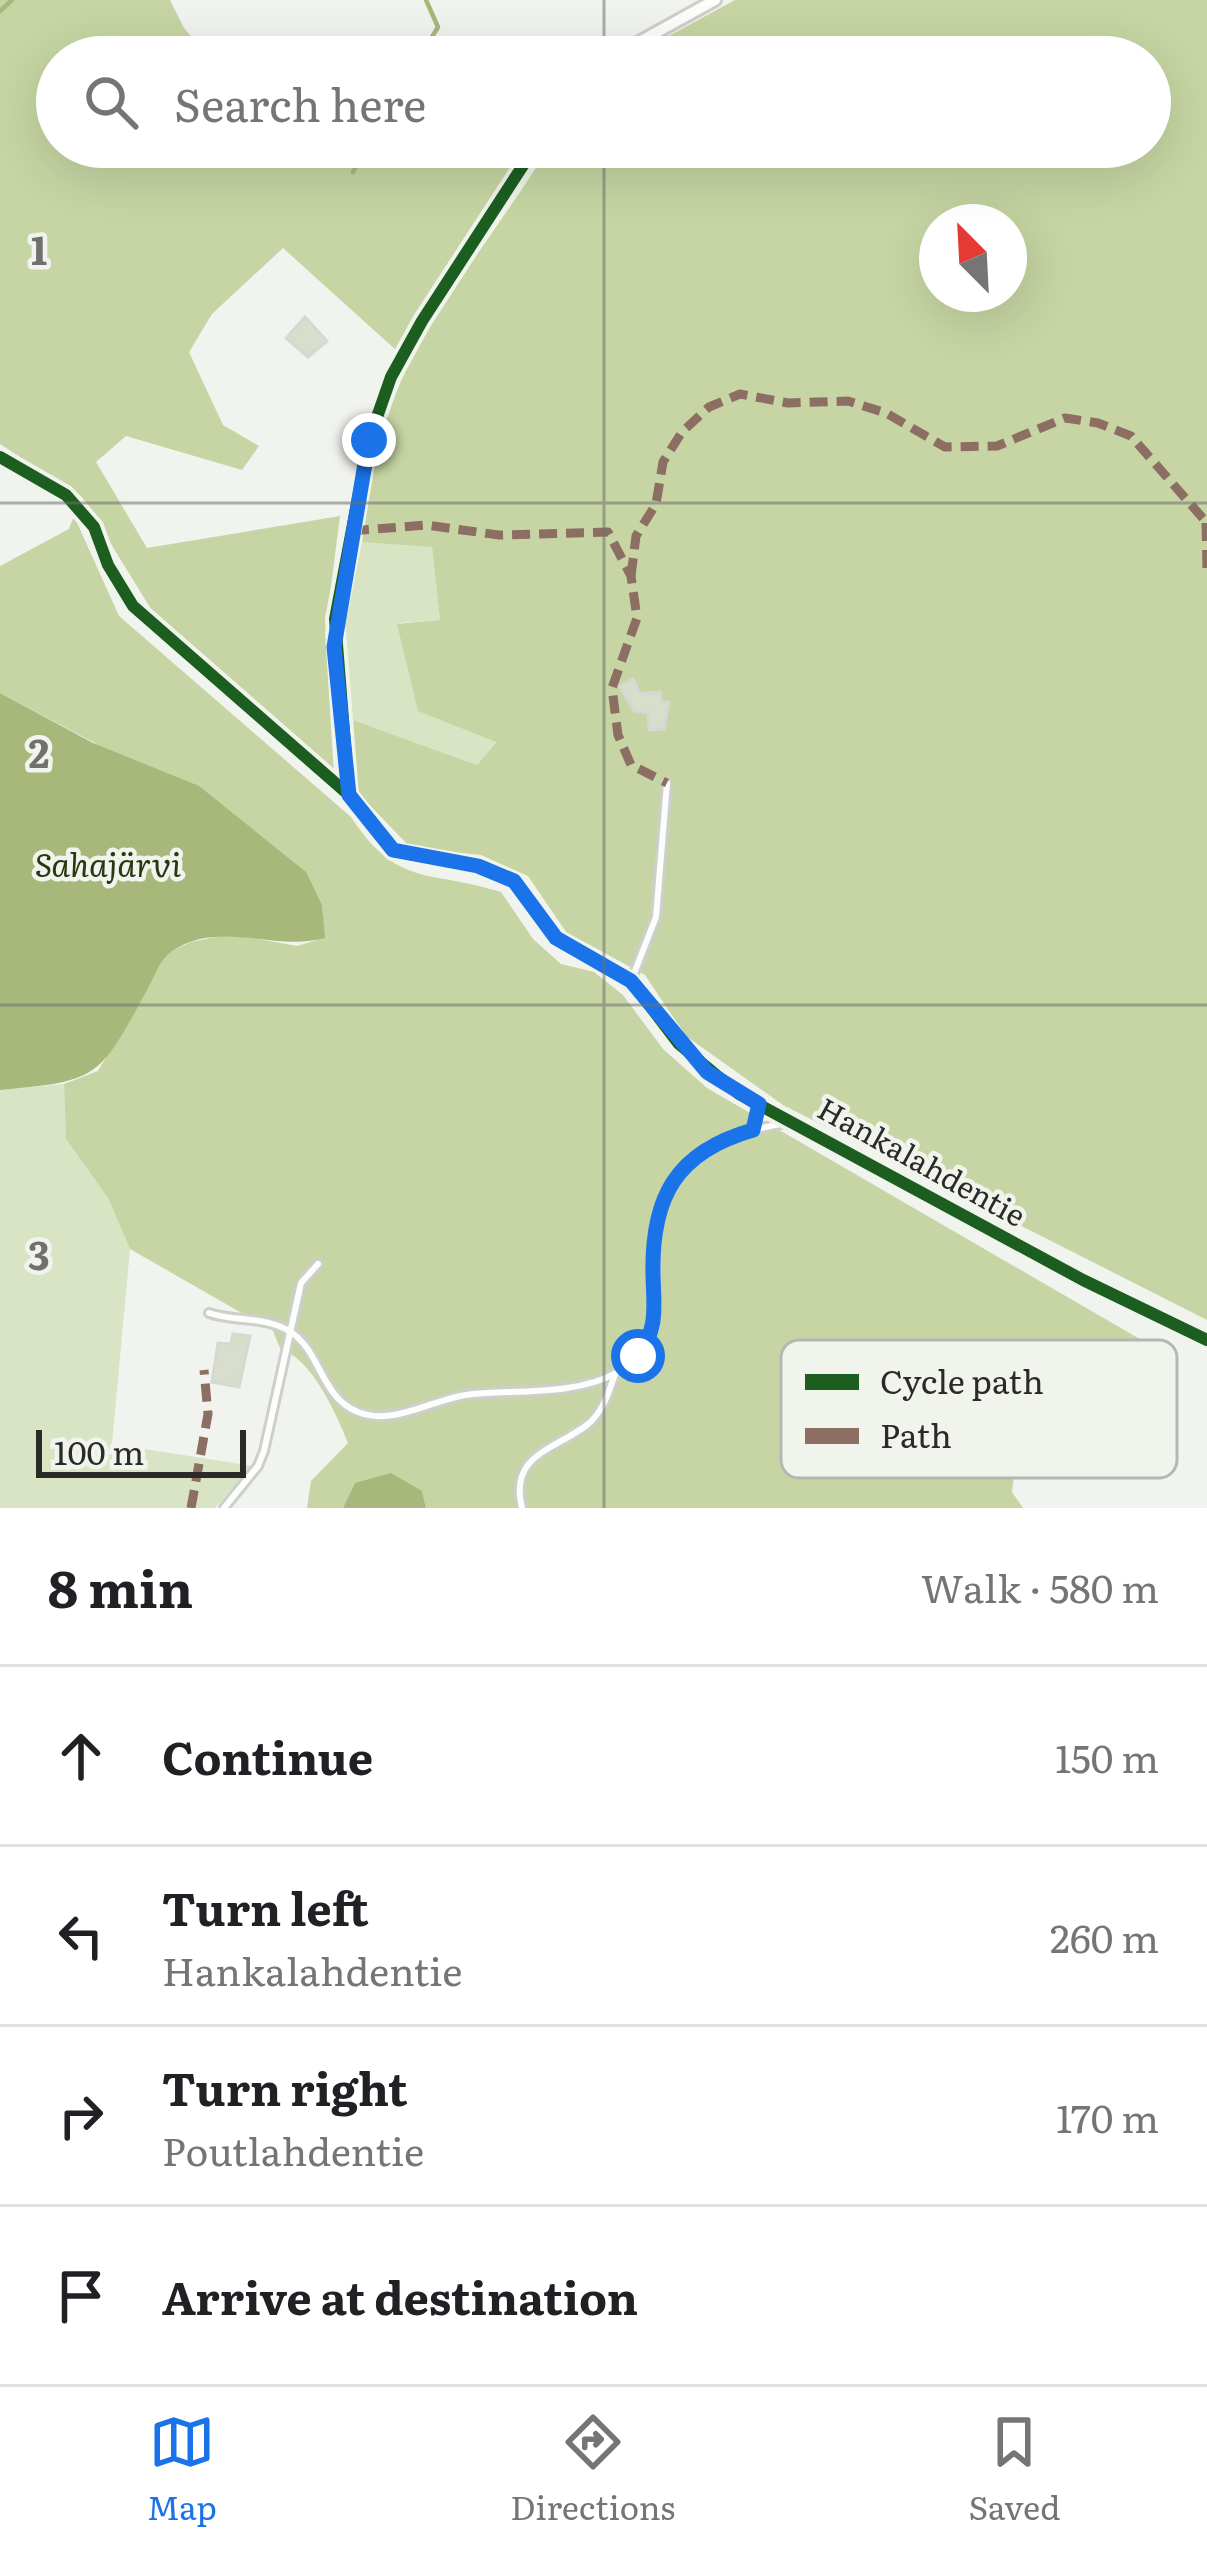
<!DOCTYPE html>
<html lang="en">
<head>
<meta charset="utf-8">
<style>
  body { margin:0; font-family:Literata,serif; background:#f6f6f6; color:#202124 }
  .compass { position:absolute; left:919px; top:204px; width:108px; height:108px; border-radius:50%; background:#fff; box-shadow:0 12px 48px #0002; rotate:336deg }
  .scale { position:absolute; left:36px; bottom:30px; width:210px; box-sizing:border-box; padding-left:12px; border:6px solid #2a2b29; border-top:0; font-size:33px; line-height:42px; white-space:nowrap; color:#2a2b29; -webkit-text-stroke:9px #f1f4ed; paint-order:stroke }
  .stop { position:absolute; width:36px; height:36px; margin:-27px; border:9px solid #1a73e8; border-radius:50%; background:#fff }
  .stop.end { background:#1a73e8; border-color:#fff; box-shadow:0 3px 12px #0008 }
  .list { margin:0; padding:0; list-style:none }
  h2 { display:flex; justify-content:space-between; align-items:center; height:156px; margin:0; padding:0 48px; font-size:51px }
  h2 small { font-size:39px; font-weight:400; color:#757577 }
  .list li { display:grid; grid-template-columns:78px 1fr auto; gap:36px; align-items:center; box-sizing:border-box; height:180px; padding:0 48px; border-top:3px solid #e0e0e0 }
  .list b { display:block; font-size:45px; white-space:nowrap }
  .list p { margin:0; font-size:39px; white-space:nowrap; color:#757577 }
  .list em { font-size:39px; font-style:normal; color:#757577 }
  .icon { flex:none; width:66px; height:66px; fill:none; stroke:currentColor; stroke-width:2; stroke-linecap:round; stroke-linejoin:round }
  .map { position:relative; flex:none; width:1207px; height:1508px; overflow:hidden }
  .search { position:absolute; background:#fff; box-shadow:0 12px 48px #0002; left:36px; right:36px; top:36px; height:132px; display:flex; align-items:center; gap:30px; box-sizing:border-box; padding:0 42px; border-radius:66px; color:#757577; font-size:45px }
  .sheet { height:876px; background:#fff }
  nav { display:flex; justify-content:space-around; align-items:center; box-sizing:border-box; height:168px; border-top:3px solid #e0e0e0; background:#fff; font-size:33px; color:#757577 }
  nav a { display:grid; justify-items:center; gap:6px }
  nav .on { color:#1a73e8 }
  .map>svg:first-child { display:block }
  .green { fill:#d9e4c5 }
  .forest { fill:#c6d5a3; fill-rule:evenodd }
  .water { fill:#a7b87a }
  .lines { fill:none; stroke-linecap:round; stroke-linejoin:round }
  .stream { stroke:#a7b87a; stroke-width:4.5 }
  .building { fill:#d8decb; stroke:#d6d8d4; stroke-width:3 }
  .lane-casing { stroke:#cdcfcb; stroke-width:12 }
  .street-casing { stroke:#cdcfcb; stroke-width:16 }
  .lane { stroke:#fdfdfc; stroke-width:6 }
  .street { stroke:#fdfdfc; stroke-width:10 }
  .quiet { stroke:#8d6e63; stroke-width:9; stroke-dasharray:18 9; stroke-linecap:butt }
  .cycleway-casing { stroke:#f1f4ed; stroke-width:20 }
  .cycleway { stroke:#1b5e20; stroke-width:12 }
  .route { stroke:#1a73e8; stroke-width:15 }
  .grid { fill:none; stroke:#70716e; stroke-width:3; stroke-opacity:0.55 }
  .labels { text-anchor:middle; stroke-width:9; stroke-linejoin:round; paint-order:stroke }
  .street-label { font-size:30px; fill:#2a2b29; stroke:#f1f4ed }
  .water-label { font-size:33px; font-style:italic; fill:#2c3611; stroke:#f1f4ed }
  .key { fill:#f1f4ed; stroke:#b5b8b2; stroke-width:3 }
  .key-label { font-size:33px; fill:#2a2b29 }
  .grid-label { font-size:39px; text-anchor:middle; font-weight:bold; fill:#70716e; stroke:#f1f4ed; stroke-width:9; stroke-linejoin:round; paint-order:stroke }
</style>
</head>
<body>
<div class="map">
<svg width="1207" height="1508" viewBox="0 0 1207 1508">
  <rect width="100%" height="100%" fill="#f1f3ee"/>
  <g class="green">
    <polygon points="362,542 432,546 440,620 399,623 496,741 477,765 350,719 344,632"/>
    <polygon points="64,1084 66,1139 108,1198 130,1249 112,1444 253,1466 215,1508 0,1508 0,1090"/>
  </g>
  <g class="forest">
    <polygon points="0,0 170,0 184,28 209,57 57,57 57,147 318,147 332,160 424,164 433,147 523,147 397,351 283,248 212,314 189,352 223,425 259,446 242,470 126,436 96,462 147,548 340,516 325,633 334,773 151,609 82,497 0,444"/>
    <path d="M735 0H1207V1320L783 1105 686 1036 645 975 566 932 528 876 481 855 411 848 357 792 350 719 477 765 496 742 418 711 397 624 440 620 432 547 362 542C371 489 378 431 401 381 440 297 501 226 549 147H1150V57H630ZM937 222H1009V294H937Z"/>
    <path d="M74 516 119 616 351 817C398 888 426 869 501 892L533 939 561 964 594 972 623 995 663 1049 707 1088 1157 1349 1018 1440 1012 1492 1023 1508H426L422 1491 355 1483 343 1508H307L311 1481 348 1443C335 1411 313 1361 280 1348L273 1331 130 1249 108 1198 66 1139 64 1084 98 1071 167 953 191 942 230 934 297 946 324 938 322 905 93 742 0 693V566L69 529Z"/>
  </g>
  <g class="water">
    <path d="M0 693 93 743 199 786 306 872 322 905 325 938C274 952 220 919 172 951 160 959 154 978 147 990 99 1078 100 1081 0 1090Z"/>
    <polygon points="391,1473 422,1491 426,1508 343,1508 355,1483"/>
  </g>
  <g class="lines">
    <g class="stream">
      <polyline points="0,11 12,0"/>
      <polyline points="420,57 438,27 426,0"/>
      <polyline points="353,172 367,147"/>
    </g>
  </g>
  <g class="building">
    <polygon points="305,317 327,341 308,357 286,338"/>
    <polygon points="633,679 640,694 660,692 661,702 669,702 664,729 649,730 648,713 634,711 620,686"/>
    <polygon points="233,1334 250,1336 239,1387 212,1382 218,1343 231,1344"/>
  </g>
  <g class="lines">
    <g class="lane-casing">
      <g id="lane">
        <polyline points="631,981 656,917 667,783"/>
        <polyline points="753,1130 759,1105"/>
        <path d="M209 1313C235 1322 265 1316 289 1331 321 1350 320 1397 358 1412 395 1427 435 1397 473 1394 516 1390 577 1395 616 1373 717 1316 563 1160 791 1122"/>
        <polyline points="224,1508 258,1466 264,1451 301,1283 318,1264"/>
        <path d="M522 1508C509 1455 552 1451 587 1425 603 1412 609 1392 615 1374"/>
      </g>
    </g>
    <g class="street-casing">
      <g id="street">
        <polyline points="612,57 715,0"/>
        <polyline points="0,457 66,495 94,527 108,565 133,606 349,795 393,851 478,866 514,881 555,938 631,981 679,1044 739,1094 1083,1280 1207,1340"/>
        <polyline points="349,795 335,619 369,440 391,377 422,321 535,147"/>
      </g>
    </g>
    <use href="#lane" class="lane"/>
    <use href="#street" class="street"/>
    <g class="quiet">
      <polyline points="1206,523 1207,570"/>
      <polyline points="351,531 426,525 499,535 608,532 631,576 637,618 612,688 618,735 631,765 667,783"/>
      <polyline points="631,576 636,536 656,504 663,462 682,432 709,407 740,394 788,403 848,401 886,413 945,447 997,446 1065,418 1098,423 1131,436 1207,523"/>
      <polyline points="191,1508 208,1414 204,1370"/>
    </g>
    <g class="cycleway-casing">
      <g id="cycleway">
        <polyline points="0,457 66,495 94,527 108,565 133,606 349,795 393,851 478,866 514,881 555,938 631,981 679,1044 739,1094 1083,1280 1207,1340"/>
        <polyline points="349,795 335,619 369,440 391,377 422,321 535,147"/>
      </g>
    </g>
    <use href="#cycleway" class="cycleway"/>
  </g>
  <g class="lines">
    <path class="route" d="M369 440 334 647 349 795 393 850 478 866 514 881 556 938 631 981 707 1072 759 1104 753 1130C676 1152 651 1197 653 1276 654 1307 658 1329 638 1356"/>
  </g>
  <path class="grid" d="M604 0V57M604 147V1508M0 503H1207M0 1005H1207"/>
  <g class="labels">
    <g class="street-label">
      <text transform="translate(921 1163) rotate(29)" y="10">Hankalahdentie</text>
    </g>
    <g class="water-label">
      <text x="108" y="877">Sahajärvi</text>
    </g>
  </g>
  <rect x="781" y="1340" width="396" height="138" rx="18" class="key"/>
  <rect x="805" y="1374" width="54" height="16" fill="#1b5e20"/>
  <rect x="805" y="1428" width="54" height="16" fill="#8d6e63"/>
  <g class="key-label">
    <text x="880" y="1394">Cycle path</text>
    <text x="880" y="1448">Path</text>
  </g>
  <g class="grid-label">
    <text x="39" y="265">1</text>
    <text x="39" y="768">2</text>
    <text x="39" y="1270">3</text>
  </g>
</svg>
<svg class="compass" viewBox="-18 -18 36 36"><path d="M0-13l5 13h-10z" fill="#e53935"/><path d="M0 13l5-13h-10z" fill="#757577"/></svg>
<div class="scale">100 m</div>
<div class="stop" style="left:638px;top:1356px"></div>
<div class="stop end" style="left:369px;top:440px"></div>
<div class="search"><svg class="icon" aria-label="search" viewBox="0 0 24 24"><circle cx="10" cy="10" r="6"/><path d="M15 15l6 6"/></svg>Search here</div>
</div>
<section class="sheet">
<h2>8 min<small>Walk · 580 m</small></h2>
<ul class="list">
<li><svg class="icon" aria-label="ahead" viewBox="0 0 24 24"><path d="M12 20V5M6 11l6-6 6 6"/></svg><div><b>Continue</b></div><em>150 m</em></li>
<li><svg class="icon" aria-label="left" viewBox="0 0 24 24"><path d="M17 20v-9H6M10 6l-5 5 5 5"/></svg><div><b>Turn left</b><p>Hankalahdentie</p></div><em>260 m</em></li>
<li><svg class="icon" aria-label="right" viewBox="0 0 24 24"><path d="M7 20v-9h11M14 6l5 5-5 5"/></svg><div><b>Turn right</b><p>Poutlahdentie</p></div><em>170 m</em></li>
<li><svg class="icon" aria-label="arrive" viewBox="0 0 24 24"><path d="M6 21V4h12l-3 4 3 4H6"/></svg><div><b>Arrive at destination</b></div></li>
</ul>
</section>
<nav>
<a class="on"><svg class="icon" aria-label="map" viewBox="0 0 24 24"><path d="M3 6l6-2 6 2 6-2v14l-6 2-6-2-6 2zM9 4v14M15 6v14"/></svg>Map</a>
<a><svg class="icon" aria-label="directions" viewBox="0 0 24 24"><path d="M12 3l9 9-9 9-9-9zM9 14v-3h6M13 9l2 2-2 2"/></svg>Directions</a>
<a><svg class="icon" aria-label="saved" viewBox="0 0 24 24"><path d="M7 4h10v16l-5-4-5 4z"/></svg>Saved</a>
</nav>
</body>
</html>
